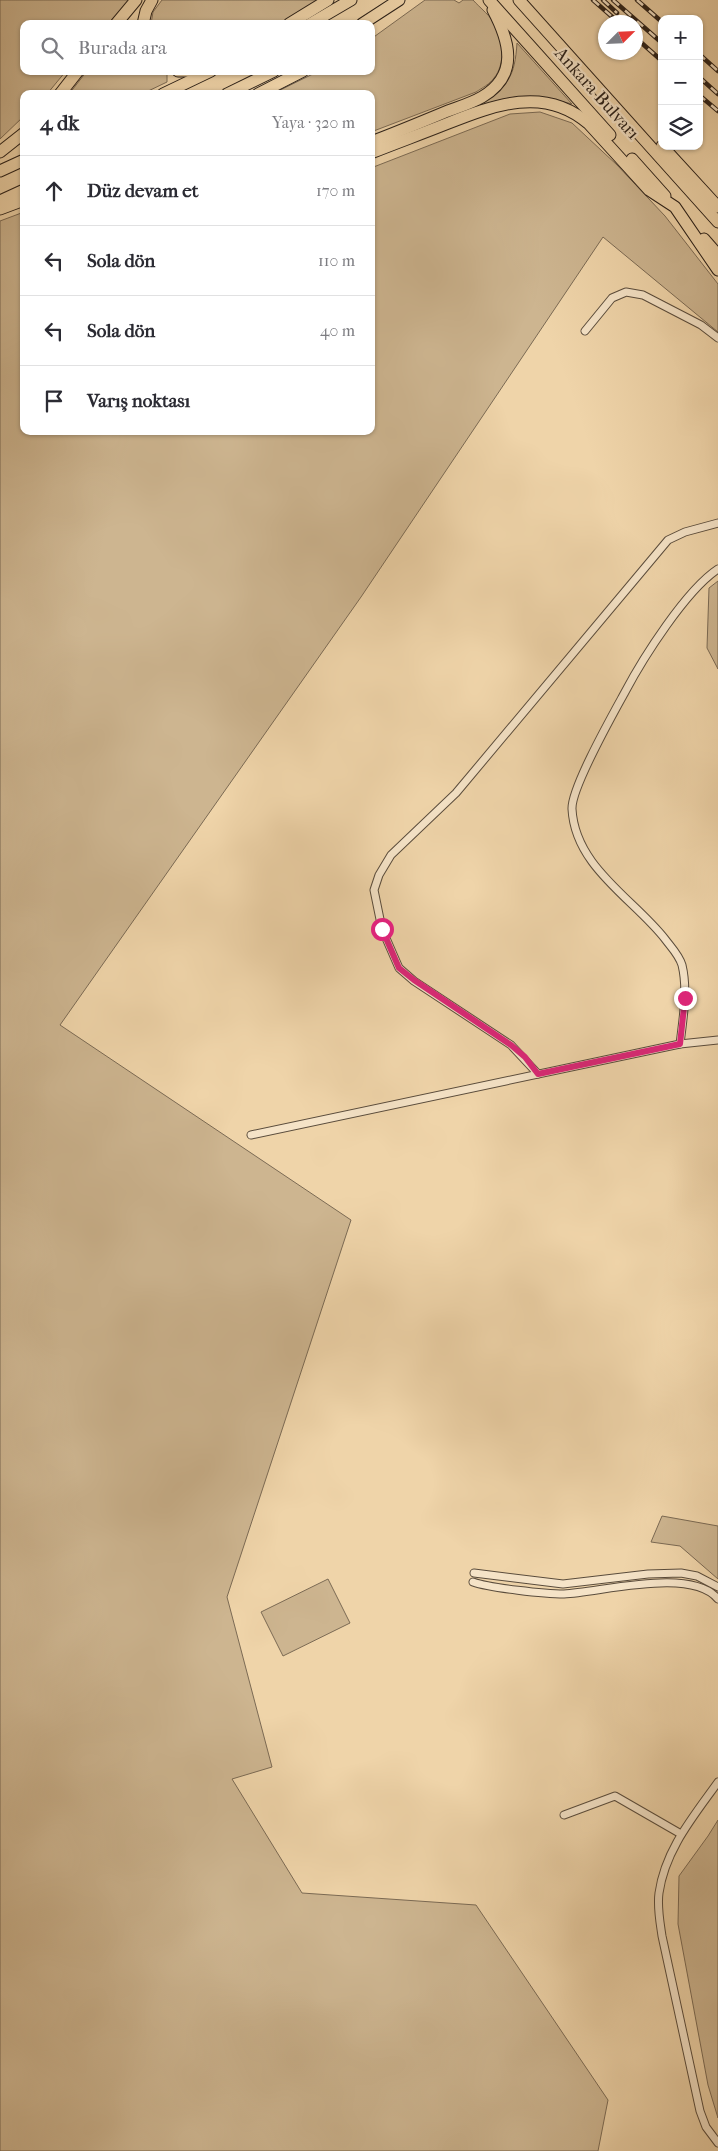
<!DOCTYPE html>
<html lang="tr">
<head>
<meta charset="utf-8">
<style>
  body { margin:0; font-family:"IM FELL French Canon",serif; background:#f7f7f7; color:#2b2b33 }
  .controls { position:absolute; right:15px; top:15px; display:grid; overflow:hidden; border-radius:10px; box-shadow:0 1px 4px #0004 }
  .controls button { width:45px; height:45px; display:grid; place-items:center; padding:0; border:0; border-bottom:1px solid #e1e1e2; background:#fff; color:#2b2b33; font:25px sans-serif }
  .compass { position:absolute; left:598px; top:15px; width:45px; height:45px; border-radius:50%; background:#fff; box-shadow:0 1px 4px #0004; rotate:66deg }
  .stop { position:absolute; width:15px; height:15px; margin:-11px; border:4px solid #db2777; border-radius:50%; background:#fff }
  .stop.end { background:#db2777; border-color:#fff; box-shadow:0 1px 5px #0008 }
  .list { margin:0; padding:0; list-style:none }
  h2 { display:flex; justify-content:space-between; align-items:center; height:65px; margin:0; padding:0 20px; font-size:21px }
  h2 small { font-size:16px; font-weight:400; color:#7c7c81 }
  .list li { display:grid; grid-template-columns:32px 1fr auto; gap:15px; align-items:center; box-sizing:border-box; height:70px; padding:0 20px; border-top:1px solid #e1e1e2 }
  .list b { display:block; font-size:19px; white-space:nowrap }
  .list em { font-size:16px; font-style:normal; color:#7c7c81 }
  .icon { flex:none; width:28px; height:28px; fill:none; stroke:currentColor; stroke-width:2; stroke-linecap:round; stroke-linejoin:round }
  .map { position:relative; flex:none; width:718px; height:2151px; overflow:hidden }
  .search { position:absolute; background:#fff; box-shadow:0 1px 4px #0004; left:20px; top:20px; width:355px; height:55px; display:flex; align-items:center; gap:12px; box-sizing:border-box; padding:0 18px; border-radius:10px; color:#7c7c81; font-size:19px }
  .panel { position:absolute; background:#fff; box-shadow:0 1px 4px #0004; left:20px; top:90px; width:355px; height:345px; border-radius:10px }
  .map>svg:first-child { display:block }
  .green { fill:#cdb590; stroke:#7b6a54 }
  .lines { fill:none; stroke-linecap:round; stroke-linejoin:round }
  .minor-casing { stroke:#5a4c3c; stroke-width:9 }
  .primary-casing { stroke:#291f18; stroke-width:13 }
  .minor { stroke:#f5e3c7; stroke-width:7 }
  .primary { stroke:#efd4a9; stroke-width:11 }
  .rail-casing { stroke:#291f18; stroke-width:4.5 }
  .rail { stroke:#f5e3c7; stroke-width:2.5; stroke-dasharray:8; stroke-linecap:butt }
  .route { stroke:#db2777; stroke-width:6 }
  .labels { text-anchor:middle; stroke-width:4.5; stroke-linejoin:round; paint-order:stroke }
  .street-label { font-size:18px; fill:#291f18; stroke:#f5e3c7 }
</style>
</head>
<body>
<div class="map">
<svg width="718" height="2151" viewBox="0 0 718 2151">
  <rect width="100%" height="100%" fill="#efd4a9"/>
  <filter id="stains"><feTurbulence type="fractalNoise" baseFrequency=".004" numOctaves="4"/><feColorMatrix values="0 0 0 0 .2 0 0 0 0 .09 0 0 0 0 .02 0 0 0 .5 -.17"/></filter>
  <radialGradient id="worn" r=".72"><stop offset=".6" stop-color="#630" stop-opacity="0"/><stop offset="1" stop-color="#630" stop-opacity=".3"/></radialGradient>
  <g class="green">
    <polygon points="0,0 131,0 108,24 24,24 24,71 66,71 47,94 24,94 24,116 0,139"/>
    <polygon points="162,0 319,0 280,24 151,24 153,12"/>
    <path d="M425 0H454L459 3 463 0H473C480 8 491 16 496 26 504 39 505 65 494 78 490 84 482 88 476 92L371 132V94H272L319 71H371V39Z"/>
    <path d="M517 43 572 104C534 94 518 93 480 106L479 104C508 88 515 76 517 43Z"/>
    <polygon points="87,71 159,71 167,74 167,82 142,94 69,94"/>
    <polygon points="540,112 572,123 617,165 665,216 718,284 718,332 603,237 361,597 60,1025 351,1220 227,1597 272,1767 232,1779 302,1893 476,1905 608,2100 598,2151 0,2151 0,221 24,212 24,431 371,431 371,168 510,114"/>
    <polygon points="718,581 718,669 707,648 709,588"/>
    <polygon points="662,1516 718,1526 718,1579 680,1546 651,1542"/>
    <polygon points="328,1579 350,1623 283,1656 261,1612"/>
    <polygon points="718,1820 718,2118 708,2085 678,1924 679,1876 708,1836"/>
  </g>
  <g class="lines">
    <g class="minor-casing">
      <g id="minor">
        <polyline points="585,331 612,298 626,292 643,295 701,325 718,338"/>
        <path d="M680 1044C683 1019 688 990 682 965 679 955 671 947 665 939 634 899 575 867 572 809 571 788 613 714 625 692 643 658 686 590 718 569"/>
        <polyline points="538,1074 511,1045 414,981 399,968 382,929 374,890 379,875 391,855 456,793 668,540 685,532 718,523"/>
        <polyline points="251,1135 680,1044 718,1040"/>
        <polyline points="474,1573 563,1584 648,1574 681,1573 697,1576 718,1587"/>
        <path d="M473 1582C490 1588 545 1594 564 1594 603 1592 691 1567 718 1599"/>
        <path d="M718 1782C693 1817 665 1850 659 1893 657 1907 660 1922 662 1936L700 2111 706 2127 718 2143"/>
        <polyline points="564,1815 615,1796 681,1834"/>
      </g>
    </g>
    <g class="primary-casing">
      <g id="primary">
        <polyline points="489,0 610,135"/>
        <polyline points="519,0 718,222"/>
        <polyline points="116,24 136,0"/>
        <polyline points="143,24 146,11 152,0"/>
        <polyline points="289,24 328,0"/>
        <polyline points="310,24 351,0"/>
        <polyline points="362,24 399,0"/>
        <polyline points="178,71 193,71"/>
        <polyline points="60,94 78,71"/>
        <polyline points="163,94 211,71"/>
        <polyline points="227,94 274,71"/>
        <polyline points="258,94 303,71"/>
        <path d="M371 142C395 133 419 123 443 113 455 108 470 104 482 97 519 75 510 42 493 10"/>
        <polyline points="662,146 718,207"/>
        <polyline points="0,152 24,133"/>
        <path d="M371 153C396 143 421 134 446 124 494 105 545 85 589 124L649 190 675 207 718 270"/>
        <polyline points="632,159 665,196"/>
        <polyline points="0,171 24,160"/>
        <polyline points="0,201 24,190"/>
        <polyline points="0,209 24,200"/>
        <polyline points="704,239 718,255"/>
      </g>
    </g>
    <use href="#minor" class="minor"/>
    <use href="#primary" class="primary"/>
    <g class="rail-casing">
      <g id="rail">
        <polyline points="593,0 618,22"/>
        <polyline points="603,0 617,13"/>
        <polyline points="613,0 662,43"/>
        <polyline points="637,0 662,22"/>
        <polyline points="636,38 662,61"/>
        <polyline points="699,54 718,71"/>
        <polyline points="699,77 718,94"/>
        <polyline points="699,95 718,111"/>
      </g>
    </g>
    <use href="#rail" class="rail"/>
  </g>
  <g class="lines">
    <polyline class="route" points="382,929 399,968 414,980 511,1045 525,1057 538,1074 680,1044 685,998"/>
  </g>
  <g class="labels">
    <g class="street-label">
      <text transform="translate(597 93) rotate(48)" y="6">Ankara Bulvarı</text>
    </g>
  </g>
  <rect width="100%" height="100%" filter="url(#stains)"/>
  <rect width="100%" height="100%" fill="url(#worn)"/>
</svg>
<div class="controls">
<button>+</button>
<button>−</button>
<button><svg class="icon" aria-label="layers" viewBox="0 0 24 24"><path d="M12 4l9 5-9 5-9-5zM3 14l9 5 9-5"/></svg></button>
</div>
<svg class="compass" viewBox="-18 -18 36 36"><path d="M0-13l5 13h-10z" fill="#e53935"/><path d="M0 13l5-13h-10z" fill="#7c7c81"/></svg>
<div class="stop" style="left:382px;top:929px"></div>
<div class="stop end" style="left:685px;top:998px"></div>
<div class="search"><svg class="icon" aria-label="search" viewBox="0 0 24 24"><circle cx="10" cy="10" r="6"/><path d="M15 15l6 6"/></svg>Burada ara</div>
<section class="panel">
<h2>4 dk<small>Yaya · 320 m</small></h2>
<ul class="list">
<li><svg class="icon" aria-label="ahead" viewBox="0 0 24 24"><path d="M12 20V5M6 11l6-6 6 6"/></svg><div><b>Düz devam et</b></div><em>170 m</em></li>
<li><svg class="icon" aria-label="left" viewBox="0 0 24 24"><path d="M17 20v-9H6M10 6l-5 5 5 5"/></svg><div><b>Sola dön</b></div><em>110 m</em></li>
<li><svg class="icon" aria-label="left" viewBox="0 0 24 24"><path d="M17 20v-9H6M10 6l-5 5 5 5"/></svg><div><b>Sola dön</b></div><em>40 m</em></li>
<li><svg class="icon" aria-label="arrive" viewBox="0 0 24 24"><path d="M6 21V4h12l-3 4 3 4H6"/></svg><div><b>Varış noktası</b></div></li>
</ul>
</section>
</div>
</body>
</html>
